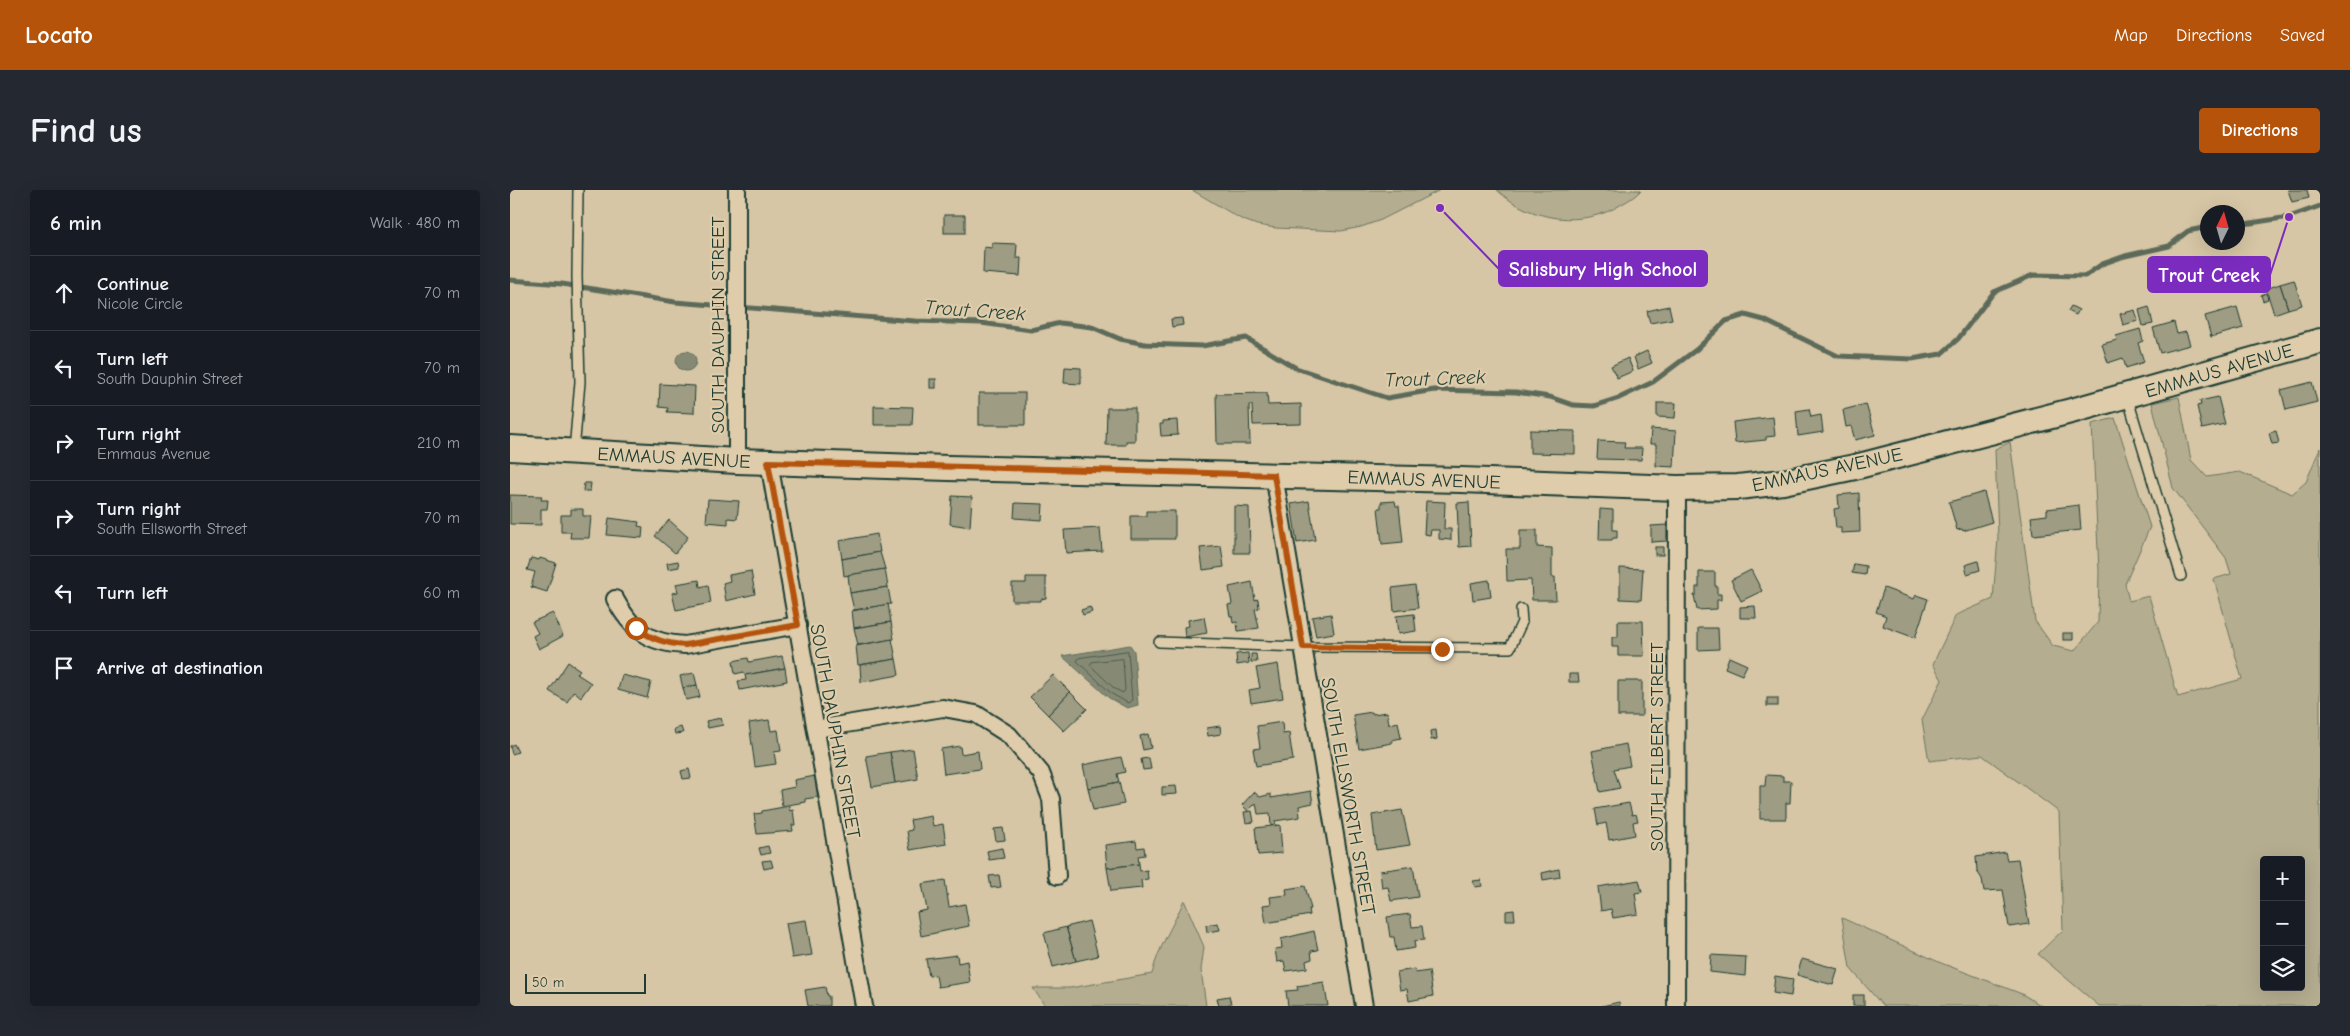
<!DOCTYPE html>
<html lang="en">
<head>
<meta charset="utf-8">
<style>
  body { margin:0; font-family:"Comic Neue",sans-serif; background:#242831; color:#f1f3f6 }
  .controls { position:absolute; right:15px; bottom:15px; display:grid; overflow:hidden; border-radius:5px; box-shadow:0 5px 20px #0002 }
  .controls button { width:45px; height:45px; display:grid; place-items:center; padding:0; border:0; border-bottom:1px solid #363941; background:#171b24; color:#f1f3f6; font:25px sans-serif }
  .compass { position:absolute; left:1690px; top:15px; width:45px; height:45px; border-radius:50%; background:#171b24; box-shadow:0 5px 20px #0002; rotate:5deg }
  .scale { position:absolute; left:15px; bottom:12px; width:121px; box-sizing:border-box; padding-left:5px; border:2px solid #1f3d34; border-top:0; font-size:14px; line-height:18px; white-space:nowrap; color:#1f3d34; -webkit-text-stroke:4px #deccaa; paint-order:stroke }
  .stop { position:absolute; width:15px; height:15px; margin:-11px; border:4px solid #b45309; border-radius:50%; background:#fff }
  .stop.end { background:#b45309; border-color:#fff; box-shadow:0 1px 5px #0008 }
  .list { margin:0; padding:0; list-style:none }
  h2 { display:flex; justify-content:space-between; align-items:center; height:65px; margin:0; padding:0 20px; font-size:21px }
  h2 small { font-size:16px; font-weight:400; color:#9ea1a6 }
  .list li { display:grid; grid-template-columns:32px 1fr auto; gap:15px; align-items:center; box-sizing:border-box; height:75px; padding:0 20px; border-top:1px solid #363941 }
  .list b { display:block; font-size:19px; white-space:nowrap }
  .list p { margin:0; font-size:16px; white-space:nowrap; color:#9ea1a6 }
  .list em { font-size:16px; font-style:normal; color:#9ea1a6 }
  .icon { flex:none; width:28px; height:28px; fill:none; stroke:currentColor; stroke-width:2; stroke-linecap:round; stroke-linejoin:round }
  .map { position:relative; flex:none; width:1810px; height:816px; overflow:hidden; border-radius:5px }
  header { display:flex; align-items:center; gap:30px; box-sizing:border-box; height:70px; padding:0 25px; background:#b45309; color:#fff }
  header strong { font-size:24px }
  nav { display:flex; gap:28px; margin-inline-start:auto; font-size:18px }
  .intro { display:flex; align-items:center; justify-content:space-between; box-sizing:border-box; height:120px; padding:0 30px }
  h1 { margin:0; font-size:35px }
  .button { padding:12px 22px; border-radius:5px; background:#b45309; color:#fff; font-size:18px; font-weight:700 }
  main { display:flex; gap:30px; padding:0 30px }
  aside { flex:1; background:#171b24; border-radius:5px; box-shadow:0 5px 20px #0002 }
  .map>svg:first-child { display:block }
  .green { fill:#b5ad90; stroke:#6a7562; fill-rule:evenodd }
  .water { fill:#868a74; stroke:#5d6b5a }
  .lines { fill:none; stroke-linecap:round; stroke-linejoin:round }
  .shore { stroke:#485c4e; stroke-width:1 }
  .stream { stroke:#5d6b5a; stroke-width:5 }
  .building { fill:#9e9c82; stroke:#1f3d34 }
  .service-casing { stroke:#1f3d34; stroke-width:12 }
  .minor-casing { stroke:#1f3d34; stroke-width:20 }
  .secondary-casing { stroke:#1f3d34; stroke-width:28 }
  .service { stroke:#deccaa; stroke-width:9 }
  .minor { stroke:#deccaa; stroke-width:16 }
  .secondary { stroke:#deccaa; stroke-width:24 }
  .route { stroke:#b45309; stroke-width:6 }
  .labels { text-anchor:middle; stroke-width:4.5; stroke-linejoin:round; paint-order:stroke }
  .street-label { font-size:19px; fill:#1f3d34; stroke:#deccaa }
  .water-label { font-size:20px; font-style:italic; fill:#29453a; stroke:#deccaa }
  .leader { fill:none; stroke:#7b2cbf; stroke-width:2 }
  .callout-dot { fill:#7b2cbf; stroke:#deccaa; stroke-width:2 }
  .callout { fill:#7b2cbf; stroke:#7b2cbf; stroke-width:2 }
  .callout-label { font-size:20px; text-anchor:middle; font-weight:bold; fill:#fff }
</style>
</head>
<body>
<header>
<strong>Locato</strong>
<nav><a>Map</a><a>Directions</a><a>Saved</a></nav>
</header>
<div class="intro"><h1>Find us</h1><a class="button">Directions</a></div>
<main>
<aside>
<h2>6 min<small>Walk · 480 m</small></h2>
<ul class="list">
<li><svg class="icon" aria-label="ahead" viewBox="0 0 24 24"><path d="M12 20V5M6 11l6-6 6 6"/></svg><div><b>Continue</b><p>Nicole Circle</p></div><em>70 m</em></li>
<li><svg class="icon" aria-label="left" viewBox="0 0 24 24"><path d="M17 20v-9H6M10 6l-5 5 5 5"/></svg><div><b>Turn left</b><p>South Dauphin Street</p></div><em>70 m</em></li>
<li><svg class="icon" aria-label="right" viewBox="0 0 24 24"><path d="M7 20v-9h11M14 6l5 5-5 5"/></svg><div><b>Turn right</b><p>Emmaus Avenue</p></div><em>210 m</em></li>
<li><svg class="icon" aria-label="right" viewBox="0 0 24 24"><path d="M7 20v-9h11M14 6l5 5-5 5"/></svg><div><b>Turn right</b><p>South Ellsworth Street</p></div><em>70 m</em></li>
<li><svg class="icon" aria-label="left" viewBox="0 0 24 24"><path d="M17 20v-9H6M10 6l-5 5 5 5"/></svg><div><b>Turn left</b></div><em>60 m</em></li>
<li><svg class="icon" aria-label="arrive" viewBox="0 0 24 24"><path d="M6 21V4h12l-3 4 3 4H6"/></svg><div><b>Arrive at destination</b></div></li>
</ul>
</aside>
<div class="map">
<svg width="1810" height="816" viewBox="0 0 1810 816">
  <rect width="100%" height="100%" fill="#d6c6a5"/>
  <filter id="ink" filterUnits="userSpaceOnUse"><feTurbulence type="fractalNoise" baseFrequency=".02" numOctaves="2"/><feDisplacementMap in="SourceGraphic" scale="10" xChannelSelector="R" yChannelSelector="G"/><feConvolveMatrix kernelMatrix="1 2 1 2 8 2 1 2 1" color-interpolation-filters="sRGB"/></filter>
  <g filter="url(#ink)">
    <g class="green">
      <polygon points="682,0 930,0 871,30 851,37 831,41 766,38 747,35 731,29"/>
      <path d="M987 0H1131C1126 6 1119 10 1112 14 1073 39 1020 31 987 0Z"/>
      <path d="M1669 207 1681 270 1697 287 1730 282 1782 304 1796 292 1810 258V816H1589L1528 764 1553 740 1549 622 1472 565 1419 571 1412 530 1432 490 1423 474 1446 425 1483 409 1488 348 1485 259 1500 252 1525 431 1543 456 1564 461 1588 432 1589 381 1582 234 1605 228 1640 337 1615 394 1619 411 1639 406 1668 507 1732 489 1704 389 1721 384 1716 368 1663 298 1642 213ZM1754 670H1791V797H1754Z"/>
      <path d="M674 710 694 757 691 780 696 816H535L523 798H560L642 784C648 757 664 735 674 710Z"/>
      <polygon points="1332,728 1431,773 1512,804 1532,816 1373,816 1340,778"/>
    </g>
    <g class="water">
      <circle cx="176" cy="171" r="10"/>
      <polygon points="620,455 624,461 628,515 617,518 599,508 552,466"/>
    </g>
    <g class="lines">
      <g class="shore">
        <polygon points="618,461 622,510 618,513 602,504 567,471 569,468"/>
        <polygon points="613,469 615,500 613,503 605,499 580,475 582,472"/>
      </g>
      <g class="stream">
        <polyline points="1728,35 1779,27 1810,16"/>
        <polyline points="0,90 52,94 165,112 405,131 471,133 521,140 550,133 582,137 610,149 635,154 692,156 736,148 786,178 877,208 924,200 1006,202 1040,207 1063,215 1084,216 1109,208 1143,192 1187,159 1216,131 1235,125 1254,130 1328,166 1402,169 1431,164 1448,149 1484,102 1523,85 1575,86 1592,74 1615,66 1659,56 1678,41 1698,37"/>
      </g>
    </g>
    <g class="building">
      <polygon points="1778,0 1797,0 1799,8 1782,12"/>
      <rect x="434" y="25" width="21" height="18"/>
      <polygon points="482,53 507,54 506,68 511,68 510,86 473,83 474,57 482,58"/>
      <polygon points="1784,90 1792,115 1778,119 1770,94"/>
      <polygon points="1770,94 1778,119 1764,124 1756,99"/>
      <polygon points="1756,103 1758,109 1753,111 1751,105"/>
      <polygon points="1159,116 1162,129 1140,133 1137,121"/>
      <polygon points="1561,116 1569,120 1566,125 1558,121"/>
      <polygon points="1639,117 1643,134 1633,136 1629,120"/>
      <polygon points="1727,117 1733,138 1701,147 1695,126"/>
      <polygon points="1625,120 1628,131 1613,135 1610,124"/>
      <polygon points="672,128 673,135 662,137 661,129"/>
      <polygon points="1664,132 1667,144 1676,142 1680,155 1650,163 1643,138"/>
      <polygon points="1630,139 1633,151 1628,153 1634,172 1616,178 1613,168 1598,173 1592,154 1607,150 1606,146"/>
      <polygon points="1137,161 1142,173 1128,179 1124,167"/>
      <polygon points="1118,168 1123,181 1107,188 1101,176"/>
      <polygon points="555,177 571,178 571,194 554,193"/>
      <rect x="420" y="189" width="6" height="9"/>
      <polygon points="1802,192 1807,212 1776,220 1771,200"/>
      <polygon points="150,194 185,196 184,223 157,222 158,218 149,217"/>
      <rect x="469" y="203" width="46" height="32"/>
      <polygon points="757,203 758,215 791,214 791,234 743,235 742,215 739,215 740,254 707,254 706,204"/>
      <polygon points="1708,207 1715,234 1692,239 1687,216 1691,215 1690,211"/>
      <polygon points="1147,213 1166,213 1165,228 1147,227"/>
      <polygon points="1356,214 1365,245 1345,250 1341,236 1336,237 1333,220"/>
      <polygon points="364,216 403,217 402,235 364,235"/>
      <polygon points="597,218 625,218 625,251 616,251 616,255 596,255"/>
      <polygon points="1299,219 1301,227 1311,225 1313,242 1288,246 1286,221"/>
      <polygon points="1263,227 1265,246 1256,247 1256,250 1225,253 1223,232"/>
      <polygon points="667,230 668,245 651,246 650,234 653,234 653,231"/>
      <polygon points="1141,239 1166,241 1164,277 1146,276 1146,254 1140,254"/>
      <polygon points="1020,240 1065,241 1065,264 1020,263"/>
      <polygon points="1766,241 1769,253 1762,254 1759,243"/>
      <polygon points="1088,251 1115,252 1114,258 1132,258 1131,270 1087,269"/>
      <polygon points="74,293 81,293 80,301 73,301"/>
      <polygon points="1474,302 1482,332 1453,341 1452,339 1447,340 1439,312"/>
      <polygon points="1349,303 1350,342 1331,343 1331,338 1326,338 1324,319 1329,318 1328,305"/>
      <polygon points="0,305 32,306 31,310 38,310 37,319 31,319 31,335 0,334"/>
      <polygon points="442,306 462,307 460,337 440,334"/>
      <polygon points="198,309 229,311 227,329 218,328 218,334 196,332"/>
      <polygon points="799,311 805,350 787,353 781,314"/>
      <polygon points="885,311 886,316 889,316 893,352 872,354 868,318 871,318 871,312"/>
      <polygon points="916,311 935,312 934,339 941,339 941,350 929,349 929,340 921,340 920,345 914,344"/>
      <polygon points="959,312 961,356 949,357 947,313"/>
      <polygon points="505,313 533,314 532,330 504,328"/>
      <polygon points="1569,315 1571,340 1523,345 1521,327 1537,325 1537,319"/>
      <polygon points="724,316 739,317 740,363 724,363"/>
      <polygon points="61,319 73,319 73,326 81,326 79,348 60,348 61,342 51,342 51,325 61,325"/>
      <polygon points="1090,319 1103,320 1103,340 1107,340 1107,348 1103,348 1102,350 1089,350"/>
      <polygon points="636,321 665,321 665,349 621,349 621,326 636,326"/>
      <polygon points="99,328 129,332 128,336 133,337 132,348 97,345"/>
      <polygon points="159,330 178,347 165,363 145,346"/>
      <polygon points="1157,335 1157,351 1141,352 1141,336"/>
      <polygon points="590,338 592,361 556,363 554,340"/>
      <polygon points="1010,340 1027,340 1027,357 1042,358 1042,387 1045,387 1046,410 1022,410 1021,390 997,391 996,359 1010,359"/>
      <polygon points="367,344 370,362 332,369 329,351"/>
      <polygon points="711,356 714,377 693,380 690,358"/>
      <rect x="1145" y="357" width="8" height="8"/>
      <polygon points="370,362 375,379 334,386 332,369"/>
      <polygon points="21,368 29,370 30,368 46,373 37,402 21,397 25,382 17,380"/>
      <polygon points="168,371 169,377 158,379 157,373"/>
      <polygon points="1468,371 1470,380 1457,384 1455,375"/>
      <polygon points="1344,374 1356,376 1355,385 1342,383"/>
      <polygon points="1110,378 1133,379 1131,410 1110,409"/>
      <polygon points="375,379 378,397 340,403 338,385"/>
      <polygon points="1241,380 1252,401 1231,411 1221,390"/>
      <polygon points="241,381 245,404 216,411 213,393 220,391 219,385"/>
      <polygon points="1189,382 1205,382 1205,396 1207,396 1207,404 1211,404 1211,410 1207,410 1207,419 1187,420 1184,405 1186,405 1186,397 1189,397"/>
      <polygon points="516,387 536,387 536,408 531,409 531,411 502,411 502,393 516,393"/>
      <polygon points="189,390 190,397 198,395 201,413 166,420 162,403 168,402 166,394"/>
      <polygon points="979,390 981,407 963,410 961,393"/>
      <polygon points="742,392 745,410 748,409 749,418 745,419 749,438 728,441 727,432 723,433 722,426 720,426 718,415 722,414 719,397"/>
      <polygon points="905,395 908,418 884,421 882,398"/>
      <polygon points="378,397 381,414 344,420 340,403"/>
      <polygon points="1374,398 1404,409 1406,405 1418,409 1405,448 1373,436 1376,426 1366,422"/>
      <polygon points="378,414 381,432 344,438 342,421"/>
      <polygon points="1245,416 1246,428 1230,428 1230,417"/>
      <polygon points="580,417 582,422 573,425 571,420"/>
      <polygon points="43,423 53,446 29,459 23,446 28,443 22,432"/>
      <polygon points="821,424 824,443 806,446 802,427"/>
      <polygon points="904,424 906,441 888,444 886,426"/>
      <polygon points="694,427 697,443 675,447 674,437 679,436 678,430"/>
      <polygon points="1108,431 1133,431 1134,466 1108,466 1108,457 1102,457 1102,447 1108,447"/>
      <polygon points="381,432 384,449 348,455 344,438"/>
      <polygon points="1188,438 1208,438 1209,459 1188,460"/>
      <rect x="1553" y="443" width="10" height="7"/>
      <polygon points="382,449 386,469 348,475 346,456"/>
      <polygon points="738,463 739,473 727,475 726,464"/>
      <polygon points="741,464 746,464 747,472 741,472"/>
      <polygon points="272,466 275,478 235,485 234,482 225,484 223,471 238,468 239,472"/>
      <polygon points="1219,467 1237,475 1232,485 1215,478"/>
      <polygon points="386,469 389,485 351,492 350,475"/>
      <polygon points="58,472 70,480 67,484 81,493 71,507 64,501 57,512 39,501"/>
      <polygon points="768,474 773,508 741,513 739,500 750,498 746,478"/>
      <polygon points="275,478 277,491 230,500 228,491 236,490 235,485"/>
      <polygon points="184,483 187,495 173,498 170,486"/>
      <polygon points="1059,484 1068,484 1069,492 1059,492"/>
      <polygon points="112,485 141,492 137,508 108,500"/>
      <polygon points="543,485 560,502 538,525 520,507"/>
      <rect x="1108" y="491" width="24" height="35"/>
      <polygon points="187,495 190,507 176,510 173,498"/>
      <polygon points="560,502 577,519 554,541 538,525"/>
      <rect x="1257" y="508" width="11" height="8"/>
      <polygon points="862,522 863,524 877,522 879,534 888,532 891,548 882,550 882,553 849,559 843,525"/>
      <polygon points="211,528 213,535 198,538 196,531"/>
      <polygon points="259,530 261,541 268,540 271,561 264,562 266,574 245,577 239,533"/>
      <polygon points="772,532 773,544 779,543 783,570 746,576 743,559 750,558 747,536"/>
      <polygon points="710,536 711,544 698,546 697,538"/>
      <polygon points="171,537 173,543 165,544 164,539"/>
      <polygon points="926,540 927,549 921,550 920,541"/>
      <polygon points="638,544 641,558 633,560 630,546"/>
      <polygon points="4,554 8,562 2,564 0,556"/>
      <polygon points="1116,554 1120,576 1104,579 1110,598 1090,602 1082,561"/>
      <polygon points="450,556 451,564 468,561 470,579 434,584 431,559"/>
      <polygon points="403,559 408,589 385,593 380,562"/>
      <polygon points="380,562 385,593 362,597 356,566"/>
      <polygon points="611,567 615,582 607,584 609,592 578,598 573,575"/>
      <polygon points="639,568 641,579 633,580 631,569"/>
      <polygon points="179,579 181,588 173,589 171,581"/>
      <polygon points="1256,585 1273,586 1273,591 1281,591 1280,613 1276,613 1276,629 1250,629 1250,596 1255,596"/>
      <polygon points="305,586 308,607 295,609 295,612 272,616 270,600 285,597 284,590"/>
      <polygon points="609,592 614,614 583,620 578,598"/>
      <polygon points="666,596 667,604 652,605 652,597"/>
      <polygon points="801,601 803,613 789,616 790,627 765,631 766,636 761,636 760,623 748,624 746,613 738,621 732,615 744,602 750,607 761,604 761,608"/>
      <polygon points="1119,613 1122,625 1126,624 1128,631 1123,632 1125,645 1099,650 1096,633 1088,635 1085,619"/>
      <polygon points="279,616 280,621 283,620 285,635 282,635 283,641 247,644 244,624 252,623 252,621"/>
      <polygon points="892,620 900,655 866,660 862,625"/>
      <polygon points="742,621 744,632 736,633 734,622"/>
      <polygon points="421,626 423,636 433,634 436,654 400,660 397,641 402,640 400,630"/>
      <polygon points="770,635 772,663 748,665 745,638"/>
      <polygon points="493,638 495,650 486,651 484,639"/>
      <polygon points="626,651 627,658 634,657 635,665 628,666 629,674 597,678 595,655"/>
      <polygon points="258,656 260,663 251,665 249,658"/>
      <polygon points="492,658 494,668 479,670 477,661"/>
      <polygon points="1495,662 1497,670 1508,669 1519,734 1499,737 1493,700 1474,701 1472,689 1467,681 1466,667"/>
      <polygon points="261,670 263,677 254,679 252,671"/>
      <polygon points="629,674 630,681 637,680 638,689 631,690 632,698 601,701 597,678"/>
      <polygon points="903,676 908,707 881,711 878,697 872,698 870,681"/>
      <polygon points="1049,679 1050,687 1033,690 1032,683"/>
      <polygon points="489,685 491,697 481,698 479,686"/>
      <polygon points="435,690 439,717 455,714 459,736 411,746 407,722 417,720 412,694"/>
      <polygon points="971,690 972,696 965,697 963,691"/>
      <polygon points="1129,690 1132,702 1125,703 1128,724 1103,728 1101,719 1091,721 1088,697"/>
      <polygon points="795,696 801,719 799,719 800,725 756,733 753,715 761,714 760,707 777,705 776,699"/>
      <polygon points="1004,720 1005,730 996,730 996,721"/>
      <polygon points="900,724 902,737 912,736 914,750 904,751 905,758 886,761 884,747 880,747 877,727"/>
      <polygon points="296,730 302,765 282,768 276,733"/>
      <polygon points="579,731 588,766 566,771 556,737"/>
      <polygon points="708,733 710,740 697,742 696,735"/>
      <polygon points="556,737 566,771 543,777 534,743"/>
      <polygon points="804,741 808,760 801,761 802,769 796,771 797,778 776,781 774,771 767,772 765,759 772,758 771,749"/>
      <polygon points="447,765 448,773 457,771 460,792 428,797 426,785 419,786 416,769"/>
      <polygon points="1201,765 1236,767 1235,786 1200,782"/>
      <polygon points="1292,769 1328,779 1323,795 1287,785"/>
      <polygon points="904,779 905,783 919,781 923,806 899,811 897,799 890,800 887,782"/>
      <polygon points="1265,786 1283,789 1281,806 1263,803"/>
      <polygon points="814,792 818,816 778,816 776,801 788,800 787,796"/>
      <polygon points="315,797 317,806 319,806 319,816 298,816 295,800"/>
      <rect x="1343" y="805" width="11" height="11"/>
      <polygon points="719,806 721,814 709,816 707,808"/>
      <polygon points="1109,812 1110,816 1092,816"/>
    </g>
    <g class="lines">
      <g class="service-casing">
        <g id="service">
          <polyline points="1617,206 1671,386"/>
          <polyline points="64,261 70,192 67,87 68,0"/>
          <polyline points="649,452 793,457 1000,458 1012,432 1011,419"/>
        </g>
      </g>
      <g class="minor-casing">
        <g id="minor">
          <polyline points="227,271 227,0"/>
          <polyline points="259,272 354,816"/>
          <polyline points="764,285 854,816"/>
          <path d="M105 409C122 441 139 453 175 455L288 435"/>
          <polyline points="306,539 433,518 466,524 499,545 531,583 541,609 547,686"/>
          <polyline points="1166,816 1167,298"/>
        </g>
      </g>
      <g class="secondary-casing">
        <polyline id="secondary" points="0,258 227,271 438,278 951,290 1167,298 1228,297 1273,292 1345,277 1565,220 1810,151"/>
      </g>
      <use href="#service" class="service"/>
      <use href="#minor" class="minor"/>
      <use href="#secondary" class="secondary"/>
    </g>
  </g>
  <g class="lines" filter="url(#ink)">
    <path class="route" d="M126 438C142 449 156 454 175 455L288 435 258 272 697 283 764 285 793 457 932 459"/>
  </g>
  <g class="labels">
    <g class="street-label">
      <text transform="translate(207 135) rotate(-90)" y="7">SOUTH DAUPHIN STREET</text>
      <text transform="translate(1709 180) rotate(-16)" y="7">EMMAUS AVENUE</text>
      <text transform="translate(164 267) rotate(3)" y="7">EMMAUS AVENUE</text>
      <text transform="translate(1317 279) rotate(-12)" y="7">EMMAUS AVENUE</text>
      <text transform="translate(914 289) rotate(2)" y="7">EMMAUS AVENUE</text>
      <text transform="translate(326 541) rotate(80)" y="7">SOUTH DAUPHIN STREET</text>
      <text transform="translate(1146 557) rotate(-90)" y="7">SOUTH FILBERT STREET</text>
      <text transform="translate(839 606) rotate(80)" y="7">SOUTH ELLSWORTH STREET</text>
    </g>
    <g class="water-label">
      <text transform="translate(465 120) rotate(4)" y="7">Trout Creek</text>
      <text transform="translate(925 188) rotate(-2)" y="7">Trout Creek</text>
    </g>
  </g>
  <path class="leader" d="M930 18L989 79M1779 27L1760 85"/>
  <g class="callout-dot">
    <circle cx="930" cy="18" r="5"/>
    <circle cx="1779" cy="27" r="5"/>
  </g>
  <g class="callout">
    <rect x="989" y="61" width="208" height="35" rx="5"/>
    <rect x="1638" y="67" width="122" height="35" rx="5"/>
  </g>
  <g class="callout-label">
    <text x="1093" y="86">Salisbury High School</text>
    <text x="1699" y="92">Trout Creek</text>
  </g>
</svg>
<div class="controls">
<button>+</button>
<button>−</button>
<button><svg class="icon" aria-label="layers" viewBox="0 0 24 24"><path d="M12 4l9 5-9 5-9-5zM3 14l9 5 9-5"/></svg></button>
</div>
<svg class="compass" viewBox="-18 -18 36 36"><path d="M0-13l5 13h-10z" fill="#e53935"/><path d="M0 13l5-13h-10z" fill="#9ea1a6"/></svg>
<div class="scale">50 m</div>
<div class="stop" style="left:126px;top:438px"></div>
<div class="stop end" style="left:932px;top:459px"></div>
</div>
</main>
</body>
</html>
